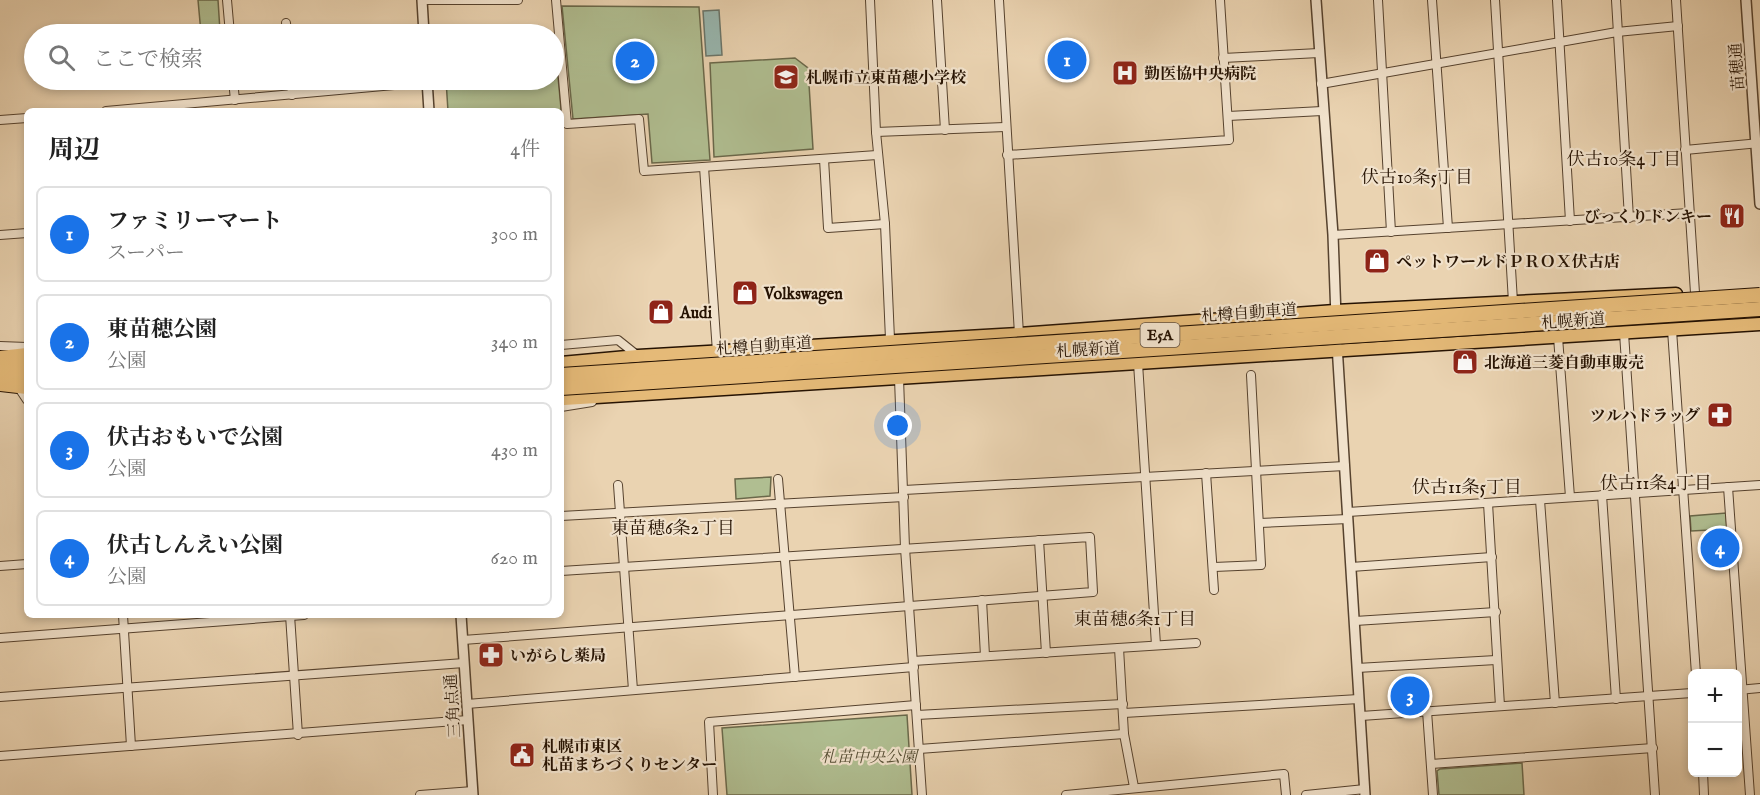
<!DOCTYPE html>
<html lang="ja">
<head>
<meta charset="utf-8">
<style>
  body { margin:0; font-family:"IM FELL English","Noto Serif JP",serif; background:#f2f2f2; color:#222 }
  .controls { position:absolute; right:18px; bottom:18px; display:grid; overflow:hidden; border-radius:9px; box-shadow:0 3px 9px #0003 }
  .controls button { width:54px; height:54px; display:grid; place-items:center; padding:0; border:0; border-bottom:2px solid #e0e0e0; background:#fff; color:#222; font:30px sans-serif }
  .you { position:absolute; left:898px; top:426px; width:21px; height:21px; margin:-15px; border:4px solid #fff; border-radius:50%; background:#1a73e8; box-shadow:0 0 0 9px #1a73e833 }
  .badge { display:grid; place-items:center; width:39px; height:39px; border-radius:50%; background:#1a73e8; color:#fff; font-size:20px; font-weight:700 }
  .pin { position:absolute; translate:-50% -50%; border:3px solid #fff; box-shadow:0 2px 6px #0006 }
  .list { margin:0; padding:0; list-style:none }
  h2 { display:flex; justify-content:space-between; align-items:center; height:78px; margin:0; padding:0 24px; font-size:26px }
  h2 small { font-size:20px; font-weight:400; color:#767676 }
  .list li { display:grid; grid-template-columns:39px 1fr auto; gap:18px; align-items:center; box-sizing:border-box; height:96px; margin:0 12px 12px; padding:0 12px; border:2px solid #e0e0e0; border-radius:9px }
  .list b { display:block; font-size:22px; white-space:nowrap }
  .list p { margin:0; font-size:20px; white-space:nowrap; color:#767676 }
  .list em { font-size:20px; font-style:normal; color:#767676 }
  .icon { flex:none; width:33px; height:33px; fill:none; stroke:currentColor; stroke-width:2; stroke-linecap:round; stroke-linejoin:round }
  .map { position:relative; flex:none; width:1760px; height:795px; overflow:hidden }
  .search { position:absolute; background:#fff; box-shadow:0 3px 9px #0003; left:24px; top:24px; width:540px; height:66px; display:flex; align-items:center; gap:15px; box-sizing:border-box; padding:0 21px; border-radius:33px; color:#767676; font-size:22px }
  .panel { position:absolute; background:#fff; box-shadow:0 3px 9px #0003; left:24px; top:108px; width:540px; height:510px; border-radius:9px }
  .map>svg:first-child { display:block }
  .green { fill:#b0be91; stroke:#6a684a; stroke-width:1.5 }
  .water { fill:#98b7b0; stroke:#6a756a; stroke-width:1.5 }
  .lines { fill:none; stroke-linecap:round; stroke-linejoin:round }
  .minor-casing { stroke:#56422e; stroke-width:10 }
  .tertiary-casing { stroke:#56422e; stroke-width:12 }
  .trunk-casing { stroke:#251202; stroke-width:15 }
  .motorway-casing { stroke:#251202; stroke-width:16 }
  .minor { stroke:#f1e2cc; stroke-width:8 }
  .tertiary { stroke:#f1e2cc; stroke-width:9 }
  .trunk { stroke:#e5ba78; stroke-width:12 }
  .motorway { stroke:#e5ba78; stroke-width:14 }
  .motorway-bridge-casing { stroke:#251202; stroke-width:16; stroke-linecap:butt }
  .motorway-bridge { stroke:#e5ba78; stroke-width:14 }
  .labels { text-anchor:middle; stroke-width:4.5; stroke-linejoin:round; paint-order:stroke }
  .shield { fill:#f1e2cc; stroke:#62503f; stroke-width:1.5 }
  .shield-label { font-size:15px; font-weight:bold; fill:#251202 }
  .street-label { font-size:16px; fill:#251202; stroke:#f1e2cc }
  .poi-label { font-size:16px; font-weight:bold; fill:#251202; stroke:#f1e2cc; text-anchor:start }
  .park-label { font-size:16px; font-style:italic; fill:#564e34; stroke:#f1e2cc }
  .neighbourhood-label { font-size:18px; fill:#251202; stroke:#f1e2cc }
</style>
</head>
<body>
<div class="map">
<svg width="1760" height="795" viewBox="0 0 1760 795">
  <rect width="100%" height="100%" fill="#ead3b1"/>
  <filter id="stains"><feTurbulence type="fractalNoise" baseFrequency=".00333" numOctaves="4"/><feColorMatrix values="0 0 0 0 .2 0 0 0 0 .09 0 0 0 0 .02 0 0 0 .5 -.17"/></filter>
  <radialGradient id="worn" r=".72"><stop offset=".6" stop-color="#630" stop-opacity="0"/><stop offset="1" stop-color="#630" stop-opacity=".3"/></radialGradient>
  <g class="green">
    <polygon points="198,0 218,0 220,31 201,33"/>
    <polygon points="562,6 699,7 710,160 652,163 648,114 573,119"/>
    <polygon points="554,34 563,130 561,111 448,111 446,80 554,80"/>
    <polygon points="795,58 808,68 813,149 714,157 710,63"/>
    <polygon points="771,477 770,496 736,499 735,479"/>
    <polygon points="1726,513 1729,565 1712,567 1710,530 1691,531 1690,516"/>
    <polygon points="1424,687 1425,703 1398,706 1396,690"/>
    <polygon points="907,715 912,795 727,795 722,728"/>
    <polygon points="1522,763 1524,795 1439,795 1437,771 1440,769"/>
  </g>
  <polygon class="water" points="719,10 722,55 706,56 703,11"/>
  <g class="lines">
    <g class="minor-casing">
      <g id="minor">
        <polyline points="227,0 230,34"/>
        <polyline points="422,0 518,0"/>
        <polyline points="556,0 567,124 639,119 644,171 877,155"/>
        <polyline points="870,0 876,132 885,224 890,339"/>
        <polyline points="937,0 945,130"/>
        <polyline points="999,0 1019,334"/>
        <polyline points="1378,0 1391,232"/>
        <polyline points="1432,0 1448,228"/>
        <polyline points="1495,0 1513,302"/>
        <polyline points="1557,0 1570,221"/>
        <polyline points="1616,0 1629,218"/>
        <polyline points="1676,0 1695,293"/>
        <polyline points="286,23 287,34"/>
        <polyline points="1223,58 1319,53"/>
        <polyline points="233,80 235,100"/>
        <polyline points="291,80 292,95"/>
        <polyline points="1321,84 1617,32 1678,26"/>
        <polyline points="106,111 427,82"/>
        <polyline points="1228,116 1322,111"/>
        <polyline points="0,120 27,118"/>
        <polyline points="876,132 1005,127"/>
        <polyline points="1685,150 1760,143"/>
        <polyline points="1007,155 1229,140 1220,0"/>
        <polyline points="824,159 828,228 885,224"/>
        <polyline points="704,167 717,352"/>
        <polyline points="0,235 27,233"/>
        <polyline points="1333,235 1689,213"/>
        <polyline points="1672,330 1696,674"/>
        <polyline points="1624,333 1655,795"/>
        <polyline points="1558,337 1570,497"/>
        <polyline points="561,345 618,340 638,356"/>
        <polyline points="0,346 27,347"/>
        <polyline points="1138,363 1156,645"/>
        <polyline points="899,378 905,548 922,795"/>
        <polyline points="21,391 27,400"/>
        <polyline points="561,407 592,402"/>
        <polyline points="1206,473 1214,590"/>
        <polyline points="778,479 795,677"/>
        <polyline points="618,485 633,690"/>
        <polyline points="1728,487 1750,795"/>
        <polyline points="904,490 1345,466"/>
        <polyline points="1602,495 1616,699"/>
        <polyline points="1540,500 1555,703"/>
        <polyline points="1488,503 1500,706"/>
        <polyline points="1348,512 1760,485"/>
        <polyline points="561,516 904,497"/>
        <polyline points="1259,523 1348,519"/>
        <polyline points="1039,540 1046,653"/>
        <polyline points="0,566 27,564"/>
        <polyline points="1214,567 1261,565 1251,375"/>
        <polyline points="1351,567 1492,557"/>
        <polyline points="982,600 985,656"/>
        <polyline points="123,615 131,746"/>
        <polyline points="290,615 298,735"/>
        <polyline points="1355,621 1496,612"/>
        <polyline points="0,638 304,615"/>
        <polyline points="463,640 1093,592 1090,537 561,571"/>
        <polyline points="1119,648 1124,734 1134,787"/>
        <polyline points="913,661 1196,643"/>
        <polyline points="1357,668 1496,660"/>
        <polyline points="1738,690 1760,688"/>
        <polyline points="0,697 464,663"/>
        <polyline points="467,704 914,667"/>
        <polyline points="1427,711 1433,795"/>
        <polyline points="1124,713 1359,699"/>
        <polyline points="917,715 1123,704"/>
        <polyline points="1361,716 1692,693"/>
        <polyline points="919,749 1124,734"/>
        <polyline points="0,756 468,720"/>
        <polyline points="1431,764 1653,748"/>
        <polyline points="1703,772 1704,795"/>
        <polyline points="420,795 473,791"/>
        <polyline points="713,795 709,722 916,705"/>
        <polyline points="1066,795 1284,774 1286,795"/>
        <polyline points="1306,795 1365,789"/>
      </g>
    </g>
    <g class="tertiary-casing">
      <g id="tertiary">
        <polyline points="422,0 424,34"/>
        <polyline points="1316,0 1333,235 1336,317"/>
        <polyline points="1746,0 1760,204"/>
        <polyline points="427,80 429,111"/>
        <polyline points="1337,345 1365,795"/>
        <polyline points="461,615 473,795"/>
      </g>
    </g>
    <g class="trunk-casing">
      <g id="trunk">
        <polyline points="1,362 27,364"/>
        <polyline points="561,363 638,356 1019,334 1335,311 1676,294"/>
        <polyline points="564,399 1760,324"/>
      </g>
    </g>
    <g class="motorway-casing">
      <g id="motorway">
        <polyline points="0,358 27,355"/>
        <polyline points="0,371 27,374"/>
        <polyline points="0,384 27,387"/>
        <polyline points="561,396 589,391"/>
      </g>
    </g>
    <use href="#minor" class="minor"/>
    <use href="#tertiary" class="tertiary"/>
    <use href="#trunk" class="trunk"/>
    <use href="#motorway" class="motorway"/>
    <g class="motorway-bridge-casing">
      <g id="motorway-bridge">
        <polyline points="561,375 1760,295"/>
        <polyline points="561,388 1760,309"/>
      </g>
    </g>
    <use href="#motorway-bridge" class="motorway-bridge"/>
  </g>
  <defs>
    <g id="hospital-square" transform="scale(1.35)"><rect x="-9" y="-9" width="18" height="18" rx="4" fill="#8f2418" stroke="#f1e2cc"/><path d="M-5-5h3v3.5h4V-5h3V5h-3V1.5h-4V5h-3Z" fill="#fff"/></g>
    <g id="school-square" transform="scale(1.35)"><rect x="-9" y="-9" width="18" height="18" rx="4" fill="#8f2418" stroke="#f1e2cc"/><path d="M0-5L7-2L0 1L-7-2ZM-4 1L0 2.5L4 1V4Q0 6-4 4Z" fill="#fff"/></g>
    <g id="restaurant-square" transform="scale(1.35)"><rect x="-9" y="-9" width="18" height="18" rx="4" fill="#8f2418" stroke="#f1e2cc"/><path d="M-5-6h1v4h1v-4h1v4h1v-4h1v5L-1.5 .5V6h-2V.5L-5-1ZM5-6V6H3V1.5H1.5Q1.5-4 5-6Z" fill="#fff"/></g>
    <g id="shop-square" transform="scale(1.35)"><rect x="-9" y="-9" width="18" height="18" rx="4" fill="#8f2418" stroke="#f1e2cc"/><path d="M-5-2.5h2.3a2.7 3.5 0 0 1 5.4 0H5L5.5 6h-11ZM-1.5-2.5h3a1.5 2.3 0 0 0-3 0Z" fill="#fff"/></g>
    <g id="pharmacy-square" transform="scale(1.35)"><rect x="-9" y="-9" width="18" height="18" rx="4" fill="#8f2418" stroke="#f1e2cc"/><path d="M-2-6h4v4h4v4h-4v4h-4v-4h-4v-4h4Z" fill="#fff"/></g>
    <g id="civic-square" transform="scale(1.35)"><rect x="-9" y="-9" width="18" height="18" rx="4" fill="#8f2418" stroke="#f1e2cc"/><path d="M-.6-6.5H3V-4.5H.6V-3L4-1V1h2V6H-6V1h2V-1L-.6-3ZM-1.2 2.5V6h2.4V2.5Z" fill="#fff"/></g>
  </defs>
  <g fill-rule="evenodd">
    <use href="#hospital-square" x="1125" y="73"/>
    <use href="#school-square" x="786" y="77"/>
    <use href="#restaurant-square" x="1732" y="216"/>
    <use href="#shop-square" x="1377" y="261"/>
    <use href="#shop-square" x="745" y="293"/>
    <use href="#shop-square" x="661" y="312"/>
    <use href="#shop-square" x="1465" y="362"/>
    <use href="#pharmacy-square" x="1720" y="415"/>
    <use href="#pharmacy-square" x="491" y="655"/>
    <use href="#civic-square" x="522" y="755"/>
  </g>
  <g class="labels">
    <rect class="shield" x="1140.5" y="323" width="39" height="24" rx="4.5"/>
    <g class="shield-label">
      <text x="1160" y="340">E5A</text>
    </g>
    <g class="street-label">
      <text transform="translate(1736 67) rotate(-94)" y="6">苗穂通</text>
      <text transform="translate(1249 312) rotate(-4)" y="6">札樽自動車道</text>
      <text transform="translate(1573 320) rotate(-4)" y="6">札幌新道</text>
      <text transform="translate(764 345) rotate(-4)" y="6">札樽自動車道</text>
      <text transform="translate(1088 349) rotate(-3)" y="6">札幌新道</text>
      <text transform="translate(452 706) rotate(-94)" y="6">三角点通</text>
    </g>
    <g class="poi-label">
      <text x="1144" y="79">勤医協中央病院</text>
      <text x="806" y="83">札幌市立東苗穂小学校</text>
      <text x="1712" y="222" text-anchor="end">びっくりドンキー</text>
      <text x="1396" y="267">ペットワールドＰＲＯＸ伏古店</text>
      <text x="764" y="299">Volkswagen</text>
      <text x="680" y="318">Audi</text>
      <text x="1484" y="368">北海道三菱自動車販売</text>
      <text x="1700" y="421" text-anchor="end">ツルハドラッグ</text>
      <text x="510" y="661">いがらし薬局</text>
      <text x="542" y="752">札幌市東区<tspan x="542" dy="18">札苗まちづくりセンター</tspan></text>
    </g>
    <g class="park-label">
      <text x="869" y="762">札苗中央公園</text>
    </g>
    <g class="neighbourhood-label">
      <text x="1624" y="165">伏古10条4丁目</text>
      <text x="1417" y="183">伏古10条5丁目</text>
      <text x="1656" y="489">伏古11条4丁目</text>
      <text x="1467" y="493">伏古11条5丁目</text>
      <text x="673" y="534">東苗穂6条2丁目</text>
      <text x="1135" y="625">東苗穂6条1丁目</text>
    </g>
  </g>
  <rect width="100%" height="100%" filter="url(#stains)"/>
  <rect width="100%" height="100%" fill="url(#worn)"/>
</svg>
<div class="controls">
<button>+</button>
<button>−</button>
</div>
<div class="you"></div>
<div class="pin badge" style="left:1067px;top:60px">1</div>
<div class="pin badge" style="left:635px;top:61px">2</div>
<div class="pin badge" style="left:1410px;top:696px">3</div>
<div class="pin badge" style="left:1720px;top:548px">4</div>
<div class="search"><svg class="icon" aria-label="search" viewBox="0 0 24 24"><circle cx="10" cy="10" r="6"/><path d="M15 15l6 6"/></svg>ここで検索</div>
<section class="panel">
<h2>周辺<small>4件</small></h2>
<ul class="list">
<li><span class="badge">1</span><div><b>ファミリーマート</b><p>スーパー</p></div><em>300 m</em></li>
<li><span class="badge">2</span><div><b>東苗穂公園</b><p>公園</p></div><em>340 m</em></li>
<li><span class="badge">3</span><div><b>伏古おもいで公園</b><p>公園</p></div><em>430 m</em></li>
<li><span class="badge">4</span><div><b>伏古しんえい公園</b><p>公園</p></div><em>620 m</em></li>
</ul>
</section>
</div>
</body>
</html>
